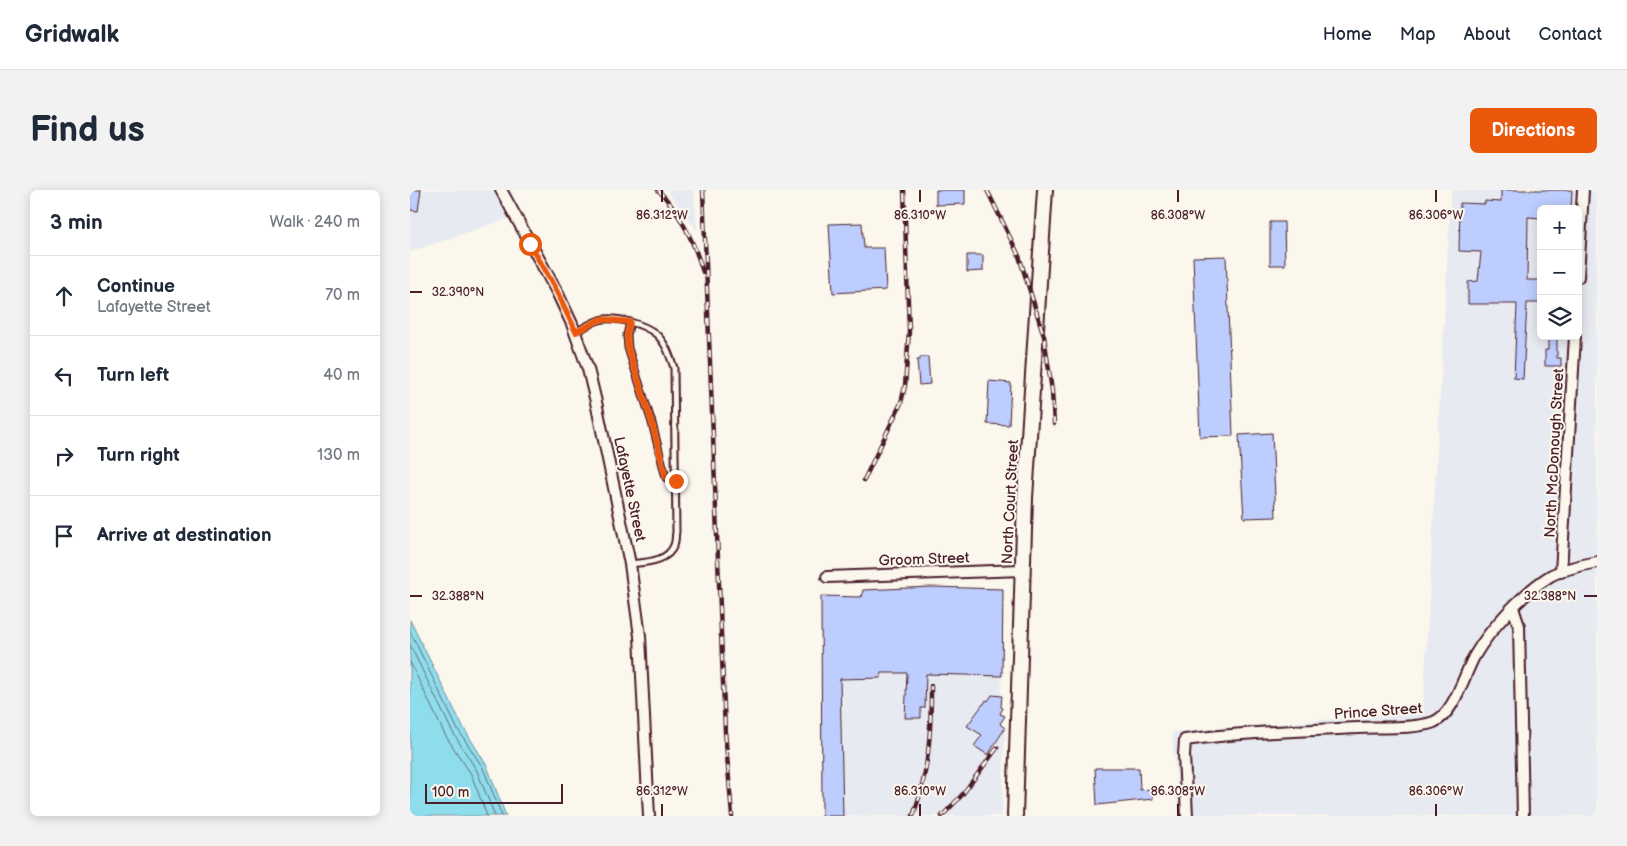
<!DOCTYPE html>
<html lang="en">
<head>
<meta charset="utf-8">
<style>
  body { margin:0; font-family:"Balsamiq Sans",sans-serif; background:#f2f2f3; color:#1f2937 }
  .controls { position:absolute; right:15px; top:15px; display:grid; overflow:hidden; border-radius:8px; box-shadow:0 2px 12px #0003 }
  .controls button { width:45px; height:45px; display:grid; place-items:center; padding:0; border:0; border-bottom:1px solid #e0e1e3; background:#fff; color:#1f2937; font:25px sans-serif }
  .scale { position:absolute; left:15px; bottom:12px; width:138px; box-sizing:border-box; padding-left:5px; border:2px solid #4a1f2b; border-top:0; font-size:14px; line-height:18px; white-space:nowrap; color:#4a1f2b; -webkit-text-stroke:4px #fbf7ec; paint-order:stroke }
  .stop { position:absolute; width:15px; height:15px; margin:-11px; border:4px solid #ea580c; border-radius:50%; background:#fff }
  .stop.end { background:#ea580c; border-color:#fff; box-shadow:0 1px 5px #0008 }
  .list { margin:0; padding:0; list-style:none }
  h2 { display:flex; justify-content:space-between; align-items:center; height:65px; margin:0; padding:0 20px; font-size:21px }
  h2 small { font-size:16px; font-weight:400; color:#747a83 }
  .list li { display:grid; grid-template-columns:32px 1fr auto; gap:15px; align-items:center; box-sizing:border-box; height:80px; padding:0 20px; border-top:1px solid #e0e1e3 }
  .list b { display:block; font-size:19px; white-space:nowrap }
  .list p { margin:0; font-size:16px; white-space:nowrap; color:#747a83 }
  .list em { font-size:16px; font-style:normal; color:#747a83 }
  .icon { flex:none; width:28px; height:28px; fill:none; stroke:currentColor; stroke-width:2; stroke-linecap:round; stroke-linejoin:round }
  .map { position:relative; flex:none; width:1187px; height:626px; overflow:hidden; border-radius:8px }
  header { display:flex; align-items:center; gap:30px; box-sizing:border-box; height:70px; padding:0 25px; background:#fff; border-bottom:1px solid #e0e1e3 }
  header strong { font-size:24px }
  nav { display:flex; gap:28px; margin-inline-start:auto; font-size:18px }
  .intro { display:flex; align-items:center; justify-content:space-between; box-sizing:border-box; height:120px; padding:0 30px }
  h1 { margin:0; font-size:35px }
  .button { padding:12px 22px; border-radius:8px; background:#ea580c; color:#fff; font-size:18px; font-weight:700 }
  main { display:flex; gap:30px; padding:0 30px }
  aside { flex:1; background:#fff; border-radius:8px; box-shadow:0 2px 12px #0003 }
  .map>svg:first-child { display:block }
  .built { fill:#e8eaf1; fill-rule:evenodd }
  .water { fill:#8eddec; stroke:#73919f }
  .lines { fill:none; stroke-linecap:round; stroke-linejoin:round }
  .shore { stroke:#656b78; stroke-width:1 }
  .building { fill:#bdcdfd; stroke:#4a1f2b }
  .lane-casing { stroke:#4a1f2b; stroke-width:9 }
  .street-casing { stroke:#4a1f2b; stroke-width:14 }
  .secondary-casing { stroke:#4a1f2b; stroke-width:18 }
  .lane { stroke:#fbf7ec; stroke-width:5 }
  .street { stroke:#fbf7ec; stroke-width:10 }
  .secondary { stroke:#fbf7ec; stroke-width:14 }
  .rail-casing { stroke:#4a1f2b; stroke-width:4.5 }
  .rail { stroke:#fbf7ec; stroke-width:2.5; stroke-dasharray:8; stroke-linecap:butt }
  .route { stroke:#ea580c; stroke-width:6 }
  .ticks { fill:none; stroke:#4a1f2b; stroke-width:2 }
  .labels { text-anchor:middle; stroke-width:4; stroke-linejoin:round; paint-order:stroke }
  .street-label { font-size:15px; fill:#4a1f2b; stroke:#fbf7ec }
  .ticks-label { font-size:12px; text-anchor:middle; fill:#4a1f2b; stroke:#fbf7ec; stroke-width:4; stroke-linejoin:round; paint-order:stroke }
</style>
</head>
<body>
<header>
<strong>Gridwalk</strong>
<nav><a>Home</a><a>Map</a><a>About</a><a>Contact</a></nav>
</header>
<div class="intro"><h1>Find us</h1><a class="button">Directions</a></div>
<main>
<aside>
<h2>3 min<small>Walk · 240 m</small></h2>
<ul class="list">
<li><svg class="icon" aria-label="ahead" viewBox="0 0 24 24"><path d="M12 20V5M6 11l6-6 6 6"/></svg><div><b>Continue</b><p>Lafayette Street</p></div><em>70 m</em></li>
<li><svg class="icon" aria-label="left" viewBox="0 0 24 24"><path d="M17 20v-9H6M10 6l-5 5 5 5"/></svg><div><b>Turn left</b></div><em>40 m</em></li>
<li><svg class="icon" aria-label="right" viewBox="0 0 24 24"><path d="M7 20v-9h11M14 6l5 5-5 5"/></svg><div><b>Turn right</b></div><em>130 m</em></li>
<li><svg class="icon" aria-label="arrive" viewBox="0 0 24 24"><path d="M6 21V4h12l-3 4 3 4H6"/></svg><div><b>Arrive at destination</b></div></li>
</ul>
</aside>
<div class="map">
<svg width="1187" height="626" viewBox="0 0 1187 626">
  <rect width="100%" height="100%" fill="#fbf7ec"/>
  <filter id="ink" filterUnits="userSpaceOnUse"><feTurbulence type="fractalNoise" baseFrequency=".02" numOctaves="2"/><feDisplacementMap in="SourceGraphic" scale="10" xChannelSelector="R" yChannelSelector="G"/><feConvolveMatrix kernelMatrix="1 2 1 2 8 2 1 2 1" color-interpolation-filters="sRGB"/></filter>
  <g filter="url(#ink)">
    <g class="built">
      <polygon points="0,0 101,0 111,24 0,62"/>
      <polygon points="256,0 284,0 287,40"/>
      <path d="M1041 0H1187V626H769L762 542 1013 522ZM1131 19H1168V146H1131Z"/>
      <polygon points="521,397 593,399 591,517 593,518 590,523 595,526 590,534 595,538 592,626 412,626 411,406 451,407"/>
    </g>
    <polygon class="water" points="0,430 52,535 77,576 96,626 0,626"/>
    <g class="lines">
      <g class="shore">
        <polyline points="0,441 47,538 73,578 92,626"/>
        <polyline points="0,455 42,541 67,581 85,626"/>
        <polyline points="0,472 35,545 61,584 77,626"/>
      </g>
    </g>
    <g class="building">
      <polygon points="0,0 11,0 8,21 0,20"/>
      <polygon points="526,0 555,0 555,14 526,15"/>
      <polygon points="1091,0 1162,0 1161,19 1131,19 1131,28 1118,27 1117,90 1131,90 1131,113 1117,113 1113,189 1104,188 1107,114 1058,114 1058,92 1068,91 1071,62 1049,61 1050,13 1075,14 1075,11 1091,12"/>
      <polygon points="860,32 874,32 875,75 860,75"/>
      <polygon points="452,33 454,58 474,58 476,100 423,103 419,34"/>
      <polygon points="557,65 573,65 573,81 557,82"/>
      <polygon points="816,66 823,246 790,247 783,67"/>
      <polygon points="1138,146 1147,146 1147,168 1151,168 1151,176 1135,176 1135,160 1138,160"/>
      <polygon points="510,167 518,167 520,194 509,195 507,170 510,170"/>
      <polygon points="579,191 601,193 599,235 577,234"/>
      <polygon points="862,243 866,327 834,328 829,245"/>
      <polygon points="521,397 593,399 592,486 516,484 515,518 511,518 511,528 495,528 497,483 472,483 470,488 430,489 433,626 412,626 411,406 451,407 453,400"/>
      <polygon points="582,505 592,506 591,517 593,518 590,524 595,526 590,534 595,538 578,565 564,556 572,545 557,536 573,514 574,514 576,510 578,511"/>
      <polygon points="685,578 729,578 730,600 741,599 743,609 687,615"/>
    </g>
    <g class="lines">
      <g class="lane-casing">
        <g id="lane">
          <polyline points="220,132 217,145 218,158 242,233 256,288 265,291"/>
          <path d="M166 142C173 138 182 132 190 130 205 126 234 134 246 144 256 153 260 166 264 178L266 342C265 346 266 351 264 355 258 372 236 372 220 374"/>
        </g>
      </g>
      <g class="street-casing">
        <g id="street">
          <polyline points="91,0 147,102 162,134 178,179 186,212 220,374 230,446 239,626"/>
          <polyline points="1168,87 1173,0"/>
          <polyline points="1151,382 1165,146"/>
          <polyline points="417,387 612,380"/>
          <polyline points="1103,418 1109,436 1113,626"/>
          <path d="M777 626 774 565 775 550C833 542 891 541 949 538 969 537 1006 539 1024 532 1045 523 1054 484 1065 465 1080 439 1114 402 1140 386 1153 379 1172 375 1187 372"/>
        </g>
      </g>
      <g class="secondary-casing">
        <polyline id="secondary" points="605,626 615,308 635,0"/>
      </g>
      <use href="#lane" class="lane"/>
      <use href="#street" class="street"/>
      <use href="#secondary" class="secondary"/>
      <g class="rail-casing">
        <g id="rail">
          <path d="M248 0C271 23 284 52 293 82"/>
          <polyline points="293,0 315,541 322,626"/>
          <polyline points="577,0 609,66 634,146 642,201 644,234"/>
          <polyline points="454,290 491,213 495,196 499,141 494,0"/>
          <path d="M503 626C519 582 521 543 521 496"/>
          <polyline points="532,626 552,605 587,558"/>
        </g>
      </g>
      <use href="#rail" class="rail"/>
    </g>
  </g>
  <g class="lines" filter="url(#ink)">
    <polyline class="route" points="120,54 147,102 166,142 191,129 220,132 217,145 218,158 242,233 256,288 266,291"/>
  </g>
  <path class="ticks" d="M252 0V12M510 0V12M768 0V12M1026 0V12M0 102H12M0 406H12M1174 406H1187M252 614V626M510 614V626M768 614V626M1026 614V626"/>
  <g class="labels">
    <g class="street-label">
      <text transform="translate(1144 263) rotate(-87)" y="5">North McDonough Street</text>
      <text transform="translate(220 299) rotate(78)" y="5">Lafayette Street</text>
      <text transform="translate(600 312) rotate(-87)" y="5">North Court Street</text>
      <text transform="translate(514 369) rotate(-2)" y="5">Groom Street</text>
      <text transform="translate(968 521) rotate(-4)" y="5">Prince Street</text>
    </g>
  </g>
  <g class="ticks-label">
    <text x="252" y="29">86.312°W</text>
    <text x="510" y="29">86.310°W</text>
    <text x="768" y="29">86.308°W</text>
    <text x="1026" y="29">86.306°W</text>
    <text x="48" y="106">32.390°N</text>
    <text x="48" y="410">32.388°N</text>
    <text x="1140" y="410">32.388°N</text>
    <text x="252" y="605">86.312°W</text>
    <text x="510" y="605">86.310°W</text>
    <text x="768" y="605">86.308°W</text>
    <text x="1026" y="605">86.306°W</text>
  </g>
</svg>
<div class="controls">
<button>+</button>
<button>−</button>
<button><svg class="icon" aria-label="layers" viewBox="0 0 24 24"><path d="M12 4l9 5-9 5-9-5zM3 14l9 5 9-5"/></svg></button>
</div>
<div class="scale">100 m</div>
<div class="stop" style="left:120px;top:54px"></div>
<div class="stop end" style="left:266px;top:291px"></div>
</div>
</main>
</body>
</html>
